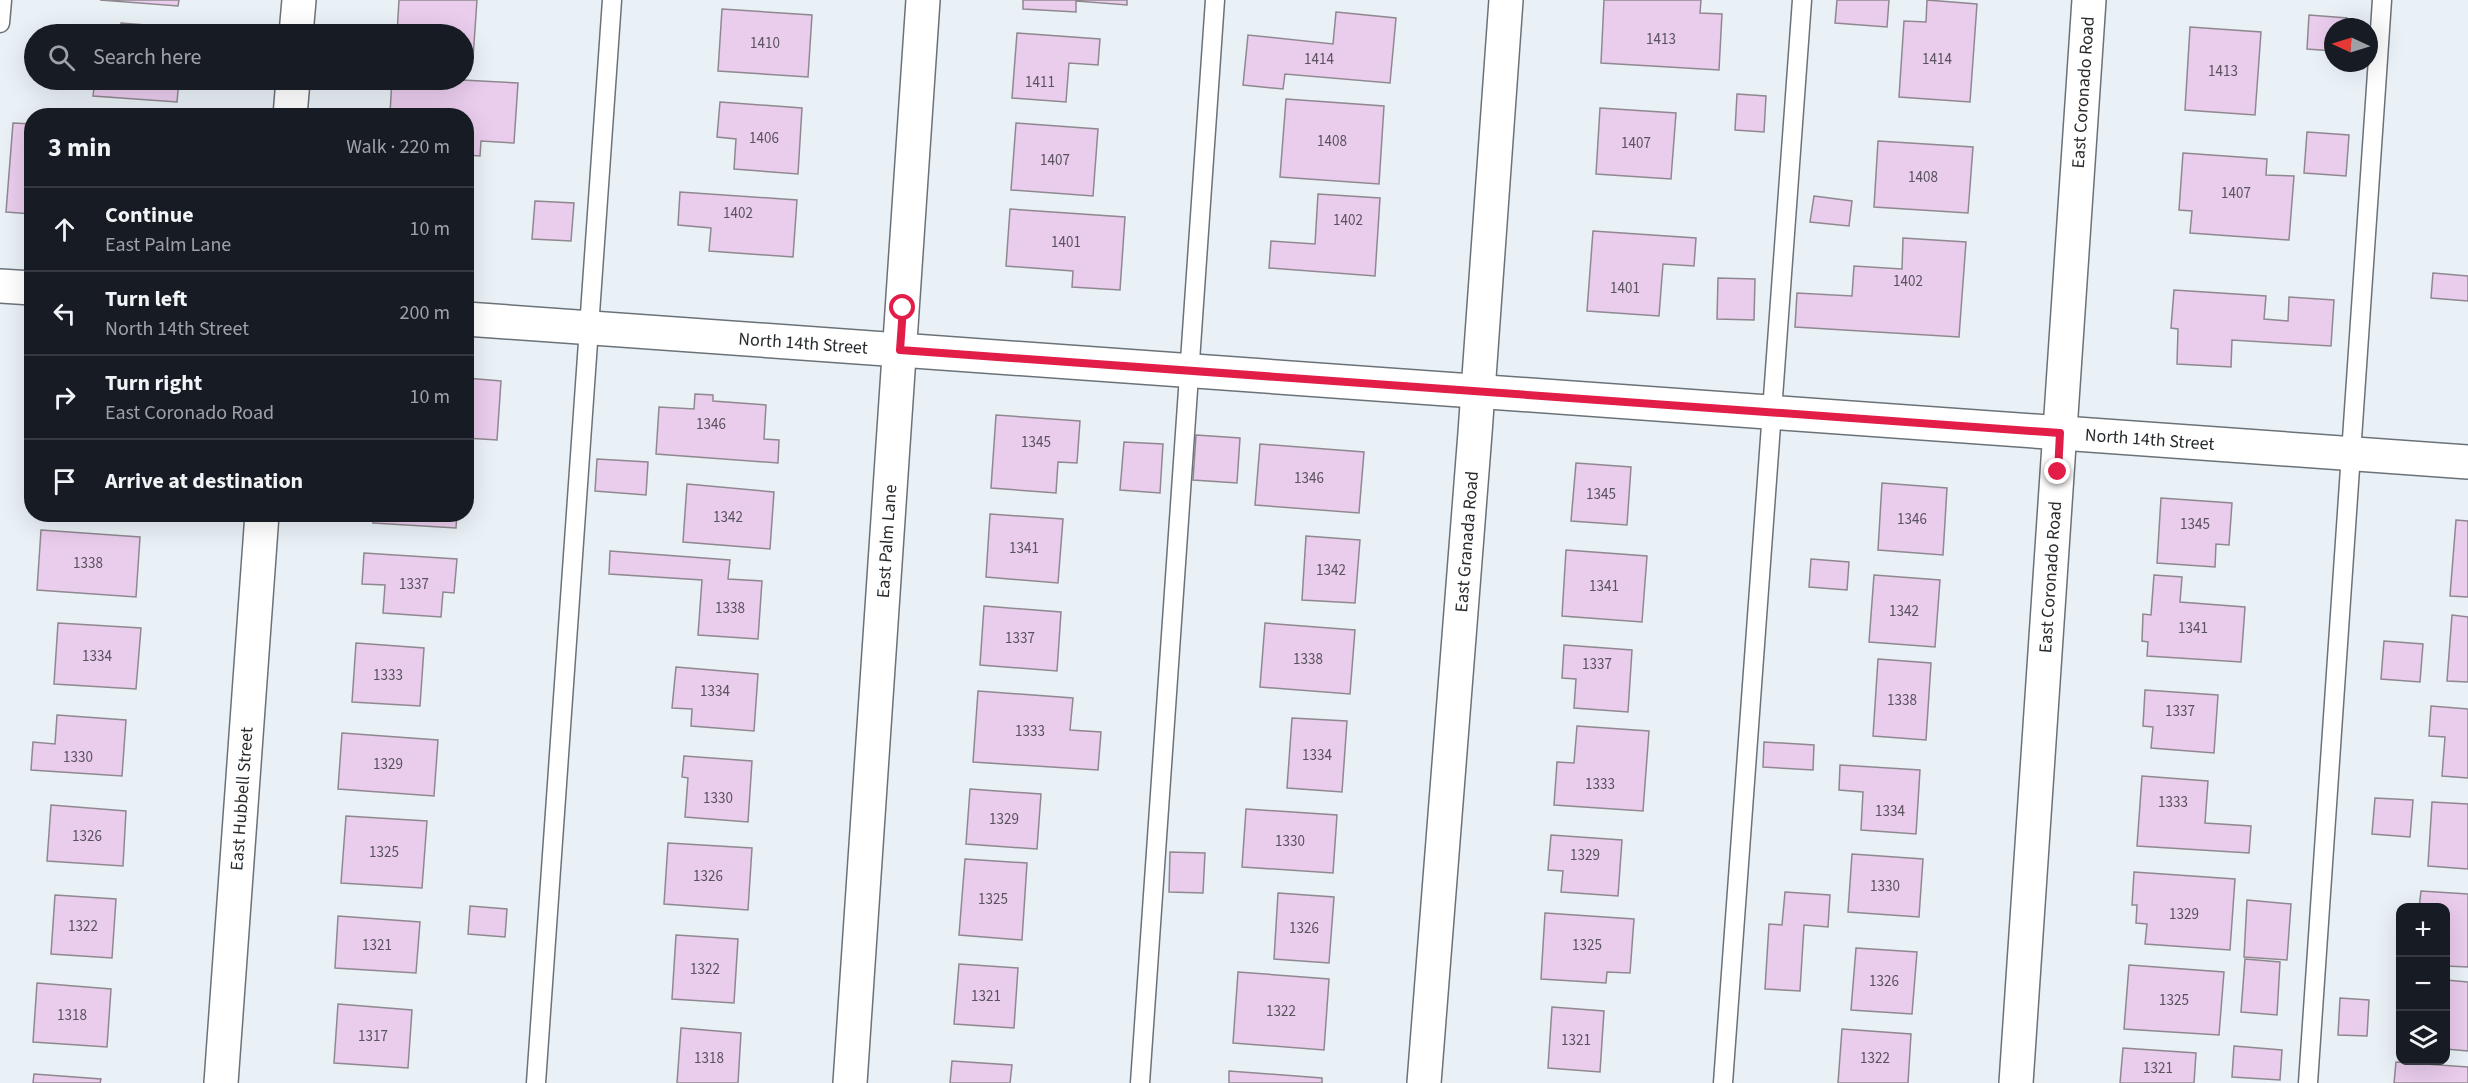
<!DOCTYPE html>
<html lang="en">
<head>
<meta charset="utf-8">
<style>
  body { margin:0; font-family:"Source Sans 3",sans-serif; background:#20242c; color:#f1f3f6 }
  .controls { position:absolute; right:18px; bottom:18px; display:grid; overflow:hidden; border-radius:12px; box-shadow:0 6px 24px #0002 }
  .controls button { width:54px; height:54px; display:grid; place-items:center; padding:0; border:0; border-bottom:2px solid #363941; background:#171b24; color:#f1f3f6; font:30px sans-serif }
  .compass { position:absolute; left:2324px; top:18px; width:54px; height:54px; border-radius:50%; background:#171b24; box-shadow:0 6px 24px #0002; rotate:274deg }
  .stop { position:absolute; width:18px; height:18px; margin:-14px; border:4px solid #e11d48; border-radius:50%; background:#fff }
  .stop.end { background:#e11d48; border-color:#fff; box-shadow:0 2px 6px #0008 }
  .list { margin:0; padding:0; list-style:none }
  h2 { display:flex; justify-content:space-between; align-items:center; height:78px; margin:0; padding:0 24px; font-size:26px }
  h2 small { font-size:20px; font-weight:400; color:#9ea1a6 }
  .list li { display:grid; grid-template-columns:39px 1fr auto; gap:18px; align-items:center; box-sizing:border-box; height:84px; padding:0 24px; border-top:2px solid #363941 }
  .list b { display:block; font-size:22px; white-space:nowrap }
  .list p { margin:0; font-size:20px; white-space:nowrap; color:#9ea1a6 }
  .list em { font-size:20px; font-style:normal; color:#9ea1a6 }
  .icon { flex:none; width:33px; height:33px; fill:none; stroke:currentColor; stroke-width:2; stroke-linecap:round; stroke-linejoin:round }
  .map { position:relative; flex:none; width:2468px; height:1083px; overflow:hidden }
  .search { position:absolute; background:#171b24; box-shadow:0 6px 24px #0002; left:24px; top:24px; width:450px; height:66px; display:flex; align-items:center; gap:15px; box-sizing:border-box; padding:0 21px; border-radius:33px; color:#9ea1a6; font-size:22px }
  .panel { position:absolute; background:#171b24; box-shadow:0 6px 24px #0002; left:24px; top:108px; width:450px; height:414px; border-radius:24px }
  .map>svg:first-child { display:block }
  .building { fill:#eacced; stroke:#8f898f; stroke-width:1.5 }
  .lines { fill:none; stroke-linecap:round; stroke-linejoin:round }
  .service-casing { stroke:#6b7277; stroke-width:21 }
  .minor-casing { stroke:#6b7277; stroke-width:36 }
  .service { stroke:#fff; stroke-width:18 }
  .minor { stroke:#fff; stroke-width:33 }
  .route { stroke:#e11d48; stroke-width:8 }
  .labels { text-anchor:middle; stroke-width:4.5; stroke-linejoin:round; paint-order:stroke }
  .number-label { font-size:15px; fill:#58535d }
  .street-label { font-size:18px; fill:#282b2d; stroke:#e9f1f7 }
</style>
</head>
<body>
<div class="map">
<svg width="2468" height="1083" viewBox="0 0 2468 1083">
  <rect width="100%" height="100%" fill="#e9f1f7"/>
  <g class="building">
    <polygon points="100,0 179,0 178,6"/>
    <polygon points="399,0 477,0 473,58 464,58 464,34 397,34"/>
    <polygon points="1023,0 1127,0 1127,5 1076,1 1076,12 1023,9"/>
    <polygon points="1604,0 1701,0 1700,13 1722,14 1719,70 1601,63"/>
    <polygon points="1837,0 1889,0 1887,27 1835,23"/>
    <polygon points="1927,0 1977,4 1970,102 1899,97 1904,21 1926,22"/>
    <polygon points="722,9 812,15 808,77 718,71"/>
    <polygon points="1336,12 1396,18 1390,83 1285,74 1283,89 1243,85 1248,35 1333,44"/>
    <polygon points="2309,15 2347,18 2346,27 2333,27 2333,51 2307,49"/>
    <polygon points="121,23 183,28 182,34 121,34"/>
    <polygon points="2190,27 2261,32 2255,115 2185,110"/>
    <polygon points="1017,33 1100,39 1098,65 1069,63 1066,102 1012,98"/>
    <polygon points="95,80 179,80 177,102 93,96"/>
    <polygon points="392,80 462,80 518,83 514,143 481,141 480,156 466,155 466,116 416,116 390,113"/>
    <polygon points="1737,94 1766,96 1764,132 1735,130"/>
    <polygon points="1286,99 1384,106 1379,184 1280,177"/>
    <polygon points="720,102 802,108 798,174 734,169 736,139 717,137"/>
    <polygon points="1600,108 1676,113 1671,179 1596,174"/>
    <polygon points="13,123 32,124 32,214 6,212"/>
    <polygon points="1016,123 1098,129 1093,196 1011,190"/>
    <polygon points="2307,132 2349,135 2346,176 2304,173"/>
    <polygon points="1878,141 1973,147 1968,213 1874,207"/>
    <polygon points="2183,153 2267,159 2266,175 2294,176 2289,240 2190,233 2192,211 2179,210"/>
    <polygon points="680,192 797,200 793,257 709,251 711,228 678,225"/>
    <polygon points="1318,194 1380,198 1375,276 1269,268 1271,241 1315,244"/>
    <polygon points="1814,196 1852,201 1849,226 1810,222"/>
    <polygon points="535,201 574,203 571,241 532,239"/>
    <polygon points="1010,209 1125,217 1120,290 1072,287 1073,271 1006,266"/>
    <polygon points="1593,231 1696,238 1694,266 1663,264 1659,316 1587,311"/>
    <polygon points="1903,238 1966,242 1959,337 1795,327 1797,293 1852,296 1854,266 1902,269"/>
    <polygon points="2433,273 2468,276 2468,301 2431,298"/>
    <polygon points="1718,278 1755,279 1754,320 1717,319"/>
    <polygon points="2174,290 2266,296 2264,319 2288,321 2289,297 2334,300 2331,346 2232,340 2231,367 2177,364 2178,329 2171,328"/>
    <polygon points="466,378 501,381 497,440 466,438"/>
    <polygon points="695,394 713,395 713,401 766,405 764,439 779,440 778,463 656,454 659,407 694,409"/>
    <polygon points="996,415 1080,421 1077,463 1058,462 1056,493 991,488"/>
    <polygon points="1196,435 1240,438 1237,483 1193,480"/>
    <polygon points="1124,442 1163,444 1160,493 1120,490"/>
    <polygon points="1260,444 1364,452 1359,513 1255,505"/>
    <polygon points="597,459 648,462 646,495 595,491"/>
    <polygon points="1576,463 1631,467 1627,525 1571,521"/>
    <polygon points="1882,483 1947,488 1943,555 1878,550"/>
    <polygon points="687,484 774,492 770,549 683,542"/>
    <polygon points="2161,498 2232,503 2229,545 2216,544 2215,567 2157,563"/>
    <polygon points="374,514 457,514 456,528 373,523"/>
    <polygon points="990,514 1063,519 1058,583 986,577"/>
    <polygon points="2456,520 2468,521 2468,597 2450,596"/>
    <polygon points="41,530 140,537 136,597 37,590"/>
    <polygon points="1306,536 1360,540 1355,603 1302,600"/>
    <polygon points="1566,550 1647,556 1642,622 1562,616"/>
    <polygon points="610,551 730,560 728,579 762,581 758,639 698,635 702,580 609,574"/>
    <polygon points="364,553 457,559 454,593 443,592 441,617 383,613 385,585 362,584"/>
    <polygon points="1811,559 1849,562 1847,590 1809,587"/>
    <polygon points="1874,575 1940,580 1935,647 1869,642"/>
    <polygon points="2154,575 2182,577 2180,602 2245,607 2241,662 2147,656 2148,642 2142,641 2143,614 2151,615"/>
    <polygon points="984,606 1061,612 1057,671 980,665"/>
    <polygon points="2452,615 2468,617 2468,682 2447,681"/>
    <polygon points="58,623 141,628 136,689 54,684"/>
    <polygon points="1265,623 1355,630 1350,694 1260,687"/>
    <polygon points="2384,641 2423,644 2420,682 2381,679"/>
    <polygon points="356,643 424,648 420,706 352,702"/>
    <polygon points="1564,645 1632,650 1628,712 1574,708 1576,679 1562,678"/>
    <polygon points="1878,659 1931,663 1926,740 1873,736"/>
    <polygon points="676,667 758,674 754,731 691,726 692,709 672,708"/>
    <polygon points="2145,690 2218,695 2214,753 2151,748 2153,727 2143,726"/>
    <polygon points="978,691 1073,698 1070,730 1101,732 1098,770 973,762"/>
    <polygon points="2431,706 2468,709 2468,778 2442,776 2445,737 2429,736"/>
    <polygon points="57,715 126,720 122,776 31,770 33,742 55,744"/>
    <polygon points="1292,718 1347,721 1342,792 1287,788"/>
    <polygon points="1577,726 1649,731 1643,811 1554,805 1557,762 1574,763"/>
    <polygon points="342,733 438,740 434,796 338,789"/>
    <polygon points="1764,742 1814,745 1813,770 1763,767"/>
    <polygon points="684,756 752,761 748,822 685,817 688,778 682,777"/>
    <polygon points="1840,765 1920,770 1916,834 1861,830 1863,792 1839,790"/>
    <polygon points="2142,776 2208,781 2205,823 2251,826 2249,853 2137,846"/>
    <polygon points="970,789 1041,794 1037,849 966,844"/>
    <polygon points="2375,798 2413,800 2410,837 2372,834"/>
    <polygon points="2432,802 2468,804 2468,869 2428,866"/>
    <polygon points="51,805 126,811 123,866 47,861"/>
    <polygon points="1246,809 1337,815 1333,873 1242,867"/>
    <polygon points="346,816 427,821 422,888 341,883"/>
    <polygon points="1551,835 1622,840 1618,896 1561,892 1563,871 1548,870"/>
    <polygon points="668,843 752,848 748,910 664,904"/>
    <polygon points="1170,852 1205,853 1203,893 1169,892"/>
    <polygon points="1852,854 1923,859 1919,917 1848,912"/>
    <polygon points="965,859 1027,863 1022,940 959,935"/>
    <polygon points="2134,872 2235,879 2230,950 2145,944 2147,924 2136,923 2137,905 2132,905"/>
    <polygon points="2421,891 2468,894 2468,967 2446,966 2446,908 2419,908"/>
    <polygon points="1785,892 1830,895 1828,927 1804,925 1800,991 1765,989 1769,924 1782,925"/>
    <polygon points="1278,893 1334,897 1329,963 1274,959"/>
    <polygon points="55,895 116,899 112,958 51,954"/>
    <polygon points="2247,900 2291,904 2287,960 2244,957"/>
    <polygon points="470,906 507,909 505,937 468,934"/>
    <polygon points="1545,913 1634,919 1630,973 1607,972 1606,983 1541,979"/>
    <polygon points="338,916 420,922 416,973 335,968"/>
    <polygon points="676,935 738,939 734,1003 672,999"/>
    <polygon points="1856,948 1917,952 1912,1014 1851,1010"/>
    <polygon points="2245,959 2280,962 2277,1015 2241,1012"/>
    <polygon points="959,964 1018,968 1014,1028 954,1024"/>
    <polygon points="2129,965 2224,972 2219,1035 2124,1029"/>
    <polygon points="1238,972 1329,979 1324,1050 1233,1043"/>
    <polygon points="2446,980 2468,982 2468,1051 2446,1049"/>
    <polygon points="37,983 111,989 107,1047 33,1042"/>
    <polygon points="2340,998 2369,1000 2367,1036 2338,1035"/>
    <polygon points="338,1004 412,1010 408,1068 334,1063"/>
    <polygon points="1552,1007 1604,1011 1600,1072 1548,1068"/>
    <polygon points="681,1028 741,1033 738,1083 677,1083"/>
    <polygon points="1842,1029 1911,1034 1908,1083 1838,1083"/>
    <polygon points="2234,1046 2282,1050 2280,1080 2232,1077"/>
    <polygon points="2123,1048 2196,1053 2194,1083 2120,1083"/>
    <polygon points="952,1061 1012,1065 1010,1083 950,1083"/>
    <polygon points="2396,1062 2468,1067 2468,1083 2394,1083"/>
    <polygon points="1229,1071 1322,1078 1322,1083 1229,1083"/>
    <polygon points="34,1074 101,1079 100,1083 33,1083"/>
  </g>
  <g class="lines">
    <g class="service-casing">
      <g id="service">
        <polyline points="0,23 2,0"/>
        <polyline points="536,1083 612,0"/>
        <polyline points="1140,1083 1215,0"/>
        <polyline points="1723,1083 1802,0"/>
        <polyline points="2308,1083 2382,0"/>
      </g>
    </g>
    <g class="minor-casing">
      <g id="minor">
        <polyline points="296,34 299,0"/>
        <polyline points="290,116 293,80"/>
        <polyline points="0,286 32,288"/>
        <path id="s1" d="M466 319 2468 462"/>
        <path id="s2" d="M221 1083 262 514"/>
        <path id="s3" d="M850 1083 923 0"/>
        <path id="s4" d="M1424 1083 1475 433 1506 0"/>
        <path id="s5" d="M2016 1083 2089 0"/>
      </g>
    </g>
    <use href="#service" class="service"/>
    <use href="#minor" class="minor"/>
  </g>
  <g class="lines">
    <polyline class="route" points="903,308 900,350 2060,433 2058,472"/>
  </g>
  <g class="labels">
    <g class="number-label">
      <text x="1661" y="44">1413</text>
      <text x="765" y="48">1410</text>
      <text x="1319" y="64">1414</text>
      <text x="1937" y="64">1414</text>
      <text x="2223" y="76">1413</text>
      <text x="1040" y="87">1411</text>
      <text x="764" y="143">1406</text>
      <text x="1332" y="146">1408</text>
      <text x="1636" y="148">1407</text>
      <text x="1055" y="165">1407</text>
      <text x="1923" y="182">1408</text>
      <text x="2236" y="198">1407</text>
      <text x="738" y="218">1402</text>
      <text x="1348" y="225">1402</text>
      <text x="1066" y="247">1401</text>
      <text x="1908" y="286">1402</text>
      <text x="1625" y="293">1401</text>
      <text x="711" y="429">1346</text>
      <text x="1036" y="447">1345</text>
      <text x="1309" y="483">1346</text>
      <text x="1601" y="499">1345</text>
      <text x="728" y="522">1342</text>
      <text x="1912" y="524">1346</text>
      <text x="2195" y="529">1345</text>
      <text x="1024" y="553">1341</text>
      <text x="88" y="568">1338</text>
      <text x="1331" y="575">1342</text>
      <text x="414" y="589">1337</text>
      <text x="1604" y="591">1341</text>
      <text x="730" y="613">1338</text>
      <text x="1904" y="616">1342</text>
      <text x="2193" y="633">1341</text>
      <text x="1020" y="643">1337</text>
      <text x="97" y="661">1334</text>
      <text x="1308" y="664">1338</text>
      <text x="1597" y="669">1337</text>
      <text x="388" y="680">1333</text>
      <text x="715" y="696">1334</text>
      <text x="1902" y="705">1338</text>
      <text x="2180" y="716">1337</text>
      <text x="1030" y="736">1333</text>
      <text x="1317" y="760">1334</text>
      <text x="78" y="762">1330</text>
      <text x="388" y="769">1329</text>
      <text x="1600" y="789">1333</text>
      <text x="718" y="803">1330</text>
      <text x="2173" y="807">1333</text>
      <text x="1890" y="816">1334</text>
      <text x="1004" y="824">1329</text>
      <text x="87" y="841">1326</text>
      <text x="1290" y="846">1330</text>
      <text x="384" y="857">1325</text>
      <text x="1585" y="860">1329</text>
      <text x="708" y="881">1326</text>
      <text x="1885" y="891">1330</text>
      <text x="993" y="904">1325</text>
      <text x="2184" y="919">1329</text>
      <text x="83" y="931">1322</text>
      <text x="1304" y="933">1326</text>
      <text x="377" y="950">1321</text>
      <text x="1587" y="950">1325</text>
      <text x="705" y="974">1322</text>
      <text x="1884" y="986">1326</text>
      <text x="986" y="1001">1321</text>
      <text x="2174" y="1005">1325</text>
      <text x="1281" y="1016">1322</text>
      <text x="72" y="1020">1318</text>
      <text x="373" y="1041">1317</text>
      <text x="1576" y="1045">1321</text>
      <text x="709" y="1063">1318</text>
      <text x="1875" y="1063">1322</text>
      <text x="2158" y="1073">1321</text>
    </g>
    <g class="street-label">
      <text dy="6" stroke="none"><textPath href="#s5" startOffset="993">East Coronado Road</textPath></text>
      <text dy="6" stroke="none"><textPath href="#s1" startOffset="338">North 14th Street</textPath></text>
      <text dy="6" stroke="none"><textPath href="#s1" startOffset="1688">North 14th Street</textPath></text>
      <text dy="6" stroke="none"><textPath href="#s3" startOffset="543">East Palm Lane</textPath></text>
      <text dy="6" stroke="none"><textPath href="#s4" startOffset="543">East Granada Road</textPath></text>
      <text dy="6" stroke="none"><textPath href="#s5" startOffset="507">East Coronado Road</textPath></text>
      <text dy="6" stroke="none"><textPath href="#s2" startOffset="285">East Hubbell Street</textPath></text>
    </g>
  </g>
</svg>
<div class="controls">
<button>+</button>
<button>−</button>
<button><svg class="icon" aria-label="layers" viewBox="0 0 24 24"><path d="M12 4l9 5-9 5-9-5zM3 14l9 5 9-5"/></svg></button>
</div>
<svg class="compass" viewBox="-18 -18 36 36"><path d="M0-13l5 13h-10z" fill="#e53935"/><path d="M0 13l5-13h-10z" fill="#9ea1a6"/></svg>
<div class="stop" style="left:903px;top:308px"></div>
<div class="stop end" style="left:2058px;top:472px"></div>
<div class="search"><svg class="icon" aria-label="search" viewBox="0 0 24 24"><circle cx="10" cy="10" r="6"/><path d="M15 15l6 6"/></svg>Search here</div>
<section class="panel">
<h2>3 min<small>Walk · 220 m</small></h2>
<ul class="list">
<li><svg class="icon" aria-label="ahead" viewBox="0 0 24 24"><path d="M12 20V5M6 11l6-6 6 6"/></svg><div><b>Continue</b><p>East Palm Lane</p></div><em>10 m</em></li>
<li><svg class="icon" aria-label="left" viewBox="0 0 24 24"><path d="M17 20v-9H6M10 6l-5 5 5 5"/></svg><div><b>Turn left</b><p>North 14th Street</p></div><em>200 m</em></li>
<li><svg class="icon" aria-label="right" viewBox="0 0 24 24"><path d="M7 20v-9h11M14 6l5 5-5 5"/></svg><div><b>Turn right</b><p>East Coronado Road</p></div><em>10 m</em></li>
<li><svg class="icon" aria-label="arrive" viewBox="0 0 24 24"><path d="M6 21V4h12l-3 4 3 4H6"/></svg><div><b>Arrive at destination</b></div></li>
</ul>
</section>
</div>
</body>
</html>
